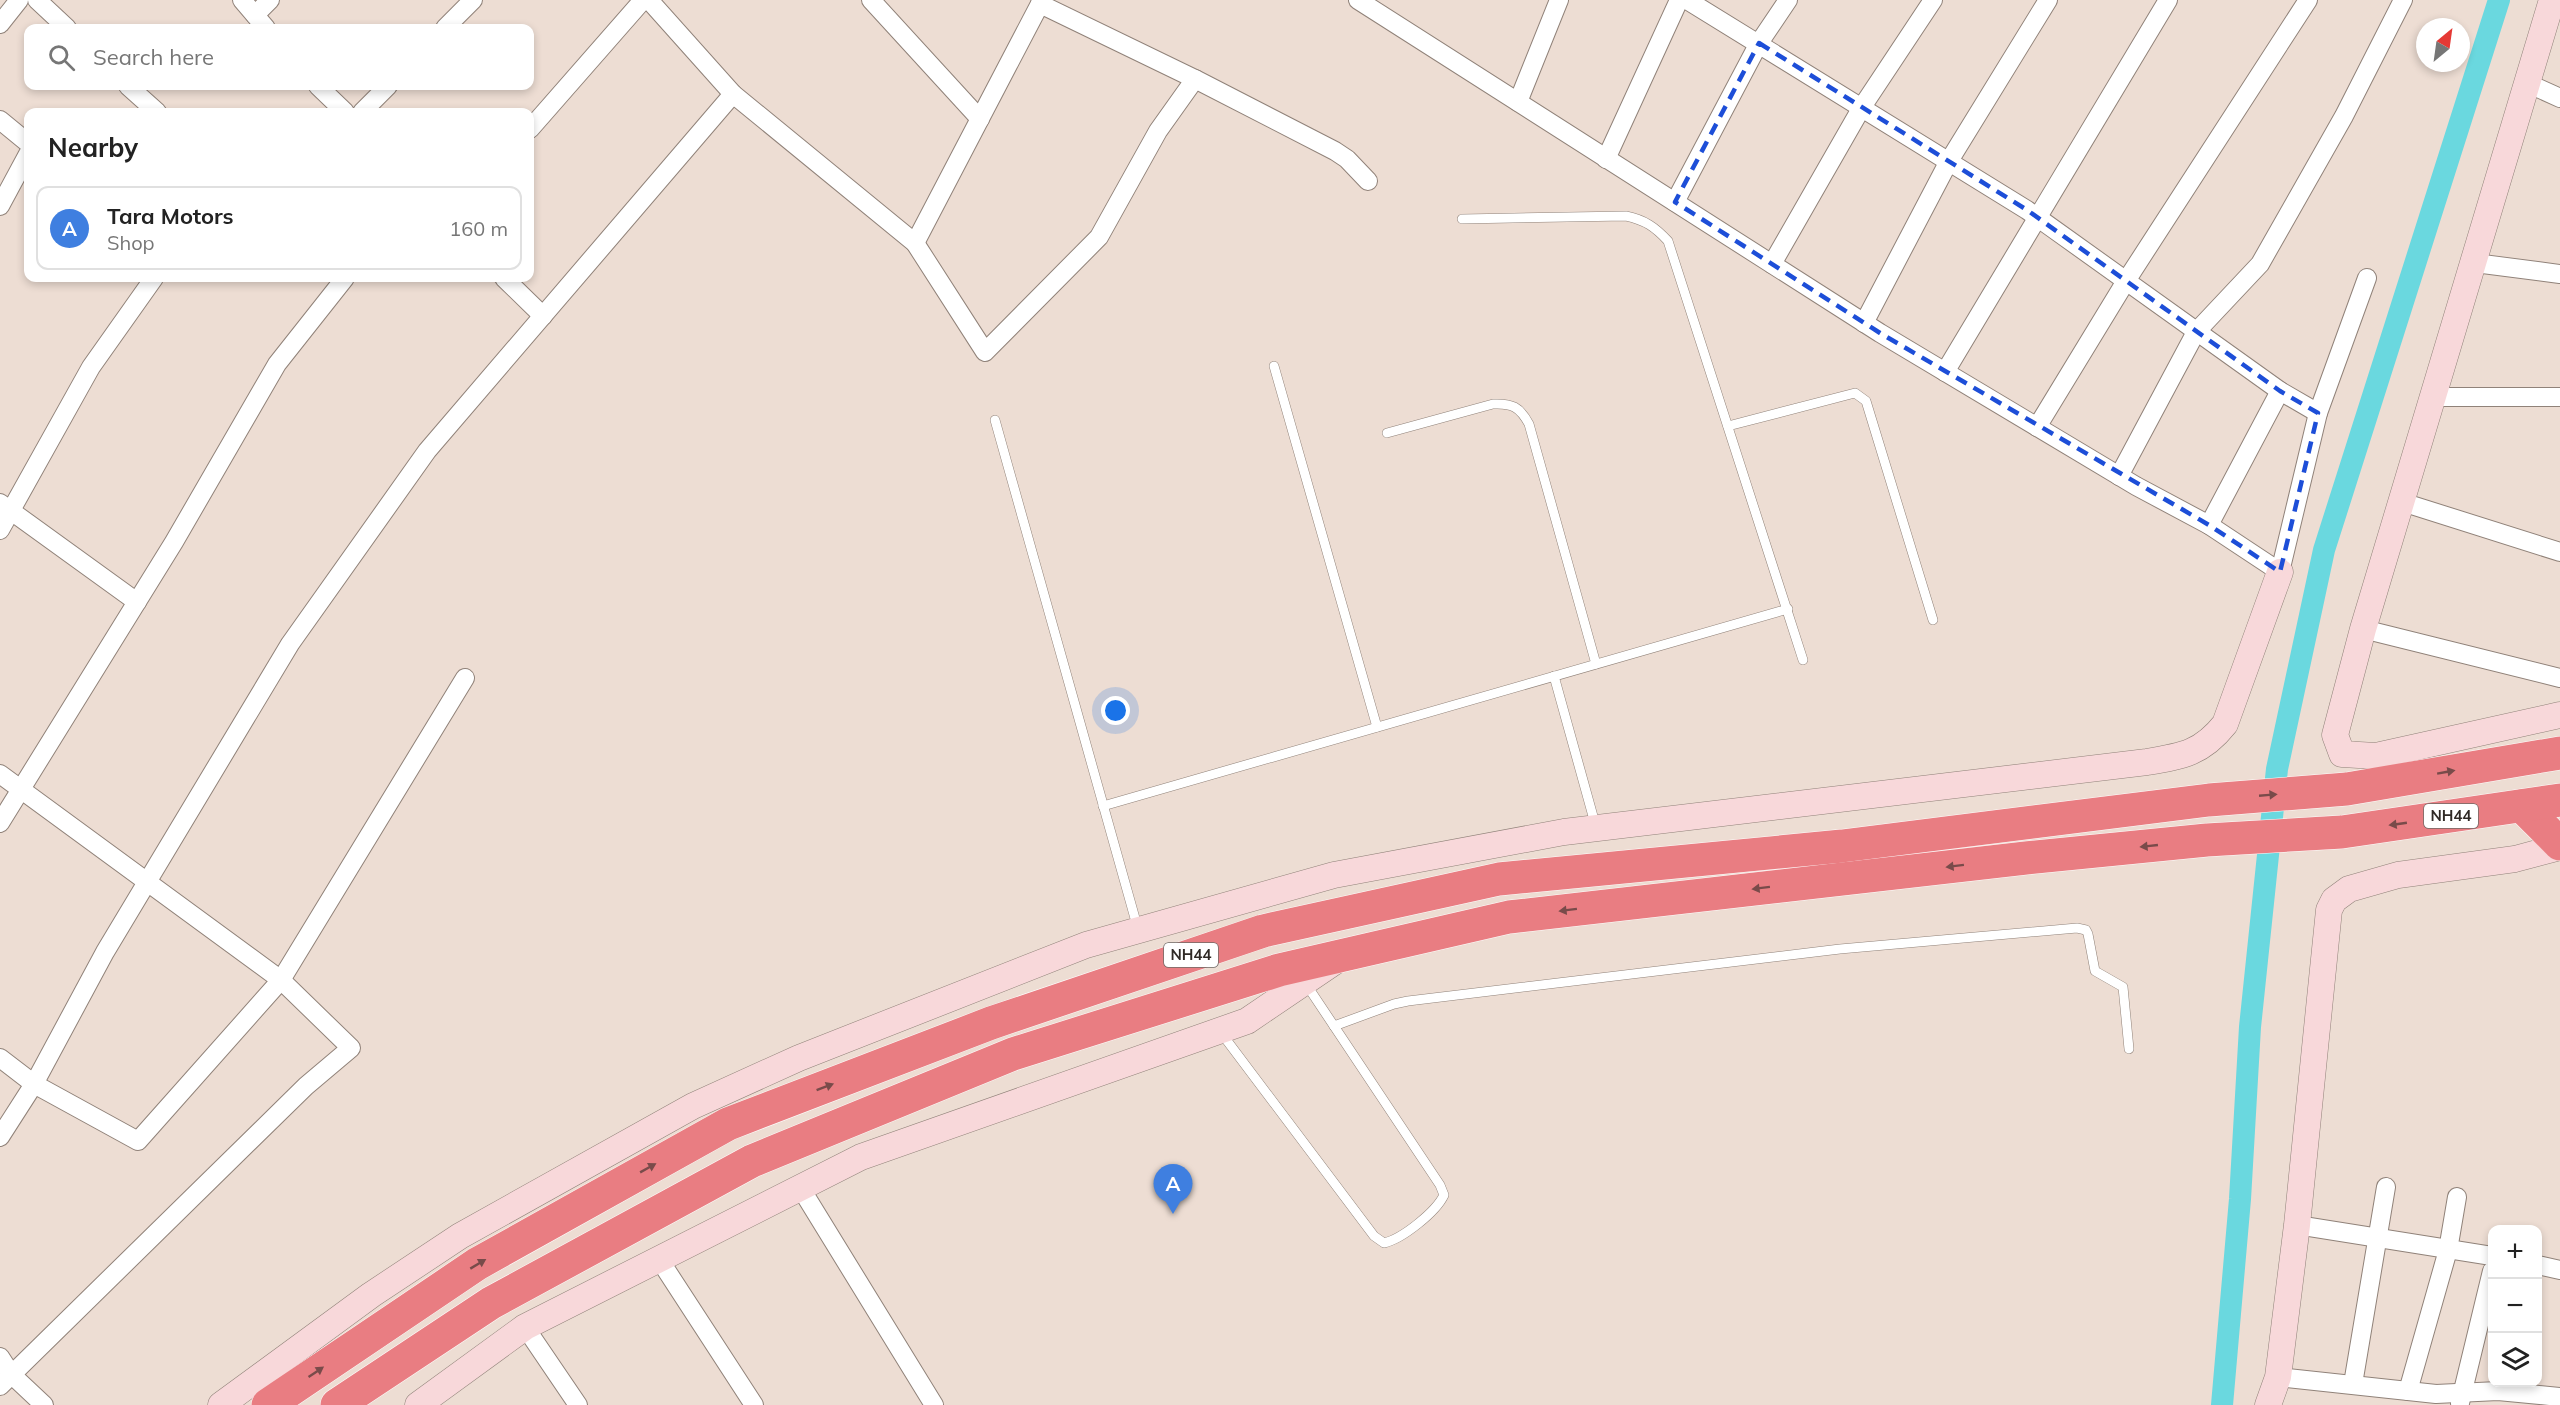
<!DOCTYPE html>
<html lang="en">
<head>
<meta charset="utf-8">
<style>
  body { margin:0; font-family:Mulish,sans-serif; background:#f6f6f6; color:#222 }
  .controls { position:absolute; right:18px; bottom:18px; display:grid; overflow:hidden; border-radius:12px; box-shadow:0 3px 9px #0003 }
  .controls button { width:54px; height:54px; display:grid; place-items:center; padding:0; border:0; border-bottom:2px solid #e0e0e0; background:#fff; color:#222; font:30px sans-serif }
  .compass { position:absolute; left:2416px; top:18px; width:54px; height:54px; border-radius:50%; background:#fff; box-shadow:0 3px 9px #0003; rotate:29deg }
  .you { position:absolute; left:1116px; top:711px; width:21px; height:21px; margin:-15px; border:4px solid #fff; border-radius:50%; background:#1a73e8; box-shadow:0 0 0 9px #1a73e833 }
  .badge { display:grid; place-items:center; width:39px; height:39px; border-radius:50%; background:#8a47bb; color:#fff; font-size:20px; font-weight:700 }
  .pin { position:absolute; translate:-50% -50px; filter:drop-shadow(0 2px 3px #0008) }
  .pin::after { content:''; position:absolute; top:32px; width:21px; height:18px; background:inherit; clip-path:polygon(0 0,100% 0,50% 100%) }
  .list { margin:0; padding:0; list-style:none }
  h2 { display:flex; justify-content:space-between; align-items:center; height:78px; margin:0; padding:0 24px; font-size:26px }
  h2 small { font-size:20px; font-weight:400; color:#767676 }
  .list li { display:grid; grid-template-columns:39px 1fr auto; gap:18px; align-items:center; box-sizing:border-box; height:84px; margin:0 12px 12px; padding:0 12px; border:2px solid #e0e0e0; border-radius:12px }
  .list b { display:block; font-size:22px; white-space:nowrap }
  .list p { margin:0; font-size:20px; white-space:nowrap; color:#767676 }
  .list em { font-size:20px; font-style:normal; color:#767676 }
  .icon { flex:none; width:33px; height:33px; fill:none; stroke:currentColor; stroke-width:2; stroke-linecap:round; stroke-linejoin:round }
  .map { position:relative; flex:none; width:2560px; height:1405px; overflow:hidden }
  .search { position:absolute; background:#fff; box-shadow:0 3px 9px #0003; left:24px; top:24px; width:510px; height:66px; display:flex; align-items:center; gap:15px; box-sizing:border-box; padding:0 21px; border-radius:12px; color:#767676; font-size:22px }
  .panel { position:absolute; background:#fff; box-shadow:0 3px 9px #0003; left:24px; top:108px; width:510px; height:174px; border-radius:12px }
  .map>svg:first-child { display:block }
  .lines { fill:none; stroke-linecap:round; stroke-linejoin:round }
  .canal { stroke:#6ad8df; stroke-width:22 }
  .lane-casing { stroke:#908279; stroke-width:10 }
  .street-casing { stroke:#908279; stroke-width:20 }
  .secondary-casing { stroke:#908279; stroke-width:27 }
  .highway-casing { stroke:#fff; stroke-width:34 }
  .lane { stroke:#fff; stroke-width:9 }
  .street { stroke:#fff; stroke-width:18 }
  .secondary { stroke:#f8d8da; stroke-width:26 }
  .highway { stroke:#e97d82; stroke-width:33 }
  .oneway { fill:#794b4a }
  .marked { fill:none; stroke:#1d4ed8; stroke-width:4.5; stroke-dasharray:12 8; stroke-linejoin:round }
  .labels { text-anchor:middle; stroke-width:4.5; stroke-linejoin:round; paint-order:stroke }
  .shield { fill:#fff; stroke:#6d6966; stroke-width:1.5 }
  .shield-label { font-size:15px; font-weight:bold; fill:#2f2925 }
</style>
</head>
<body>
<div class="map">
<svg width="2560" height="1405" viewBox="0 0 2560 1405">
  <rect width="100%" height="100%" fill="#edddd3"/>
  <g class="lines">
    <polyline class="canal" points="2222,1405 2240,1199 2250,1027 2277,769 2324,550 2499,0"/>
    <g class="lane-casing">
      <g id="lane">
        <path d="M1462 219 1626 216C1645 220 1655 227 1668 241L1803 660"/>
        <polyline points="1274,366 1377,727"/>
        <polyline points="995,420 1138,929"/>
        <polyline points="1728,426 1855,393 1866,401 1933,620"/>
        <path d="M1387 433 1493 404C1512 403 1520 407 1529 424L1596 664"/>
        <polyline points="1554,676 1596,827"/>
        <polyline points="1103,806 1788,609"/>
        <polyline points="1334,1026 1394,1004 1408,1001 1840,949 2077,928 2086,930 2088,934 2095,971 2123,987 2129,1049"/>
        <path d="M1222 1034 1374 1236 1384 1243C1402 1239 1436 1212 1444 1195L1440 1185 1306 984"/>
      </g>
    </g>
    <g class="street-casing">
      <g id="street">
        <polyline points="37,0 67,28"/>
        <polyline points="242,0 266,28"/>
        <polyline points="649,0 733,94"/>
        <polyline points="871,0 980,119"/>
        <polyline points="1358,0 1880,333 2136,486 2209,525 2280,572 2318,413 2367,278"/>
        <polyline points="1687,0 2027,210 2280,391 2318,413"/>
        <polyline points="1040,4 1195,79 1335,151 1347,159 1368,181"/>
        <polyline points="255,15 270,0"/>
        <polyline points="0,24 19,0"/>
        <polyline points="445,28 473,0"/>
        <polyline points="2527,83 2560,98"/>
        <polyline points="128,86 157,112"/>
        <polyline points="318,86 345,112"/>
        <polyline points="1518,102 1559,0"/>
        <polyline points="362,112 388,86"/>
        <polyline points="0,120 28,143"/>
        <polyline points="530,129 643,0"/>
        <polyline points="1606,159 1679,0"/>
        <polyline points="1675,202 1759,43 1788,0"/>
        <polyline points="0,206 28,154"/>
        <polyline points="915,243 985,352 1099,237 1158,131 1195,79"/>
        <polyline points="2475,263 2560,274"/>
        <polyline points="1772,264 1862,107 1933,0"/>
        <polyline points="504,278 543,316"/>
        <polyline points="1864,323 1949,161 2048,0"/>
        <polyline points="1945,372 2168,0"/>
        <polyline points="2434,397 2560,397"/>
        <polyline points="2037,427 2126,281 2308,0"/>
        <polyline points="2119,476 2196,332 2260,264 2344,116 2403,0"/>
        <polyline points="2402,502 2560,552"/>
        <polyline points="0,503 137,602"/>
        <polyline points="2209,525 2280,391"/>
        <polyline points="0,530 91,367 154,278"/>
        <polyline points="2363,629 2560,678"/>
        <polyline points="0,774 281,980 351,1048 306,1086 0,1386"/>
        <polyline points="0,823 174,542 277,364 345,278"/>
        <polyline points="0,1058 34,1084 138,1141 281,980 465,678"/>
        <polyline points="0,1137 34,1084 105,952 290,644 427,451 733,94 915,243 1042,0"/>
        <polyline points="800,1187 934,1405"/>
        <polyline points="2297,1225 2492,1256"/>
        <polyline points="659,1259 754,1405"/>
        <polyline points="2538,1265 2560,1270"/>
        <polyline points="525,1327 578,1405"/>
        <polyline points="0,1357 11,1374 44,1405"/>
        <polyline points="2278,1377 2436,1394 2498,1391 2560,1397"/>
        <polyline points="2353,1384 2386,1187"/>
        <polyline points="2408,1391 2448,1250 2457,1197"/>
        <polyline points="2460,1403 2492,1271"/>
      </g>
    </g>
    <g class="secondary-casing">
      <g id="secondary">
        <polyline points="2552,0 2363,629 2335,735 2342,754 2376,756 2560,715"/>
        <path d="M221 1405 371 1295 460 1236 693 1106 799 1058 1086 945 1334 875 1564 832 2147 762C2183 756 2202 753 2225 724L2280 572"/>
        <polyline points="418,1405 525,1327 861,1157 1247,1021 1334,962"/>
        <polyline points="2268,1405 2278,1377 2297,1225 2329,910 2334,900 2349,889 2398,875 2515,859 2560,847"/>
      </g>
    </g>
    <g class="highway-casing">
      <g id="highway">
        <polyline points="2522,806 2560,844"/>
        <polyline points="268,1405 477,1264 728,1124 991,1023 1263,931 1499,879 1842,846 2209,800 2347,789 2560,753"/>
        <polyline points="337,1405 491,1303 752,1161 1013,1054 1279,970 1509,917 2026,858 2207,840 2342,832 2560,800"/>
      </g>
    </g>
    <use href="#lane" class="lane"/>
    <use href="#street" class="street"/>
    <use href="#secondary" class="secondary"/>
    <use href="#highway" class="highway"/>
  </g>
  <defs><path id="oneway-solid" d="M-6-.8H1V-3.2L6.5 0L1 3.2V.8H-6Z" transform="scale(1.5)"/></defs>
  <g class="oneway">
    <use href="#oneway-solid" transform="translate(2446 772) rotate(-10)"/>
    <use href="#oneway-solid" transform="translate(2268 795) rotate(-5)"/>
    <use href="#oneway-solid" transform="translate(2398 824) rotate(172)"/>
    <use href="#oneway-solid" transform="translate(2149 846) rotate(174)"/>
    <use href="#oneway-solid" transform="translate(1955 866) rotate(173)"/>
    <use href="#oneway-solid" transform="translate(1761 888) rotate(173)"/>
    <use href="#oneway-solid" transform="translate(1568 910) rotate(173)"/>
    <use href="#oneway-solid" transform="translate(825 1087) rotate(-21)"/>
    <use href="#oneway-solid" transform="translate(648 1168) rotate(-29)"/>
    <use href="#oneway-solid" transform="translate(478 1264) rotate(-31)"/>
    <use href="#oneway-solid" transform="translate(316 1372) rotate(-34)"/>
  </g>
  <path class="marked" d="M1759 43 2027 210 2280 391 2318 413 2280 572 2209 525 1880 333 1675 202Z"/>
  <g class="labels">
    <g class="shield">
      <rect x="2424" y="804" width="54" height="24" rx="4.5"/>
      <rect x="1164" y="943" width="54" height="24" rx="4.5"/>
    </g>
    <g class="shield-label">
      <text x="2451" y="821">NH44</text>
      <text x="1191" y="960">NH44</text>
    </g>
  </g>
</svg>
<div class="controls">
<button>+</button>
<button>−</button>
<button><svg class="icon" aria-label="layers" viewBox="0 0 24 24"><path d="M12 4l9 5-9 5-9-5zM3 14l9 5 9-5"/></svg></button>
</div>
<svg class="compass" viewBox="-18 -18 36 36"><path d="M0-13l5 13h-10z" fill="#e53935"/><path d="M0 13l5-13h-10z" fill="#767676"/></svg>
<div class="you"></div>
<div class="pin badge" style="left:1173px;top:1214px;background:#3f7fe0">A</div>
<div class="search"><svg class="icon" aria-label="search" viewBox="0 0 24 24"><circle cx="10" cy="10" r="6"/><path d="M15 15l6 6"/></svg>Search here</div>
<section class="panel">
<h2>Nearby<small></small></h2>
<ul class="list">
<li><span class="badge" style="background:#3f7fe0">A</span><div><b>Tara Motors</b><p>Shop</p></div><em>160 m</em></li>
</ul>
</section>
</div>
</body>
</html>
